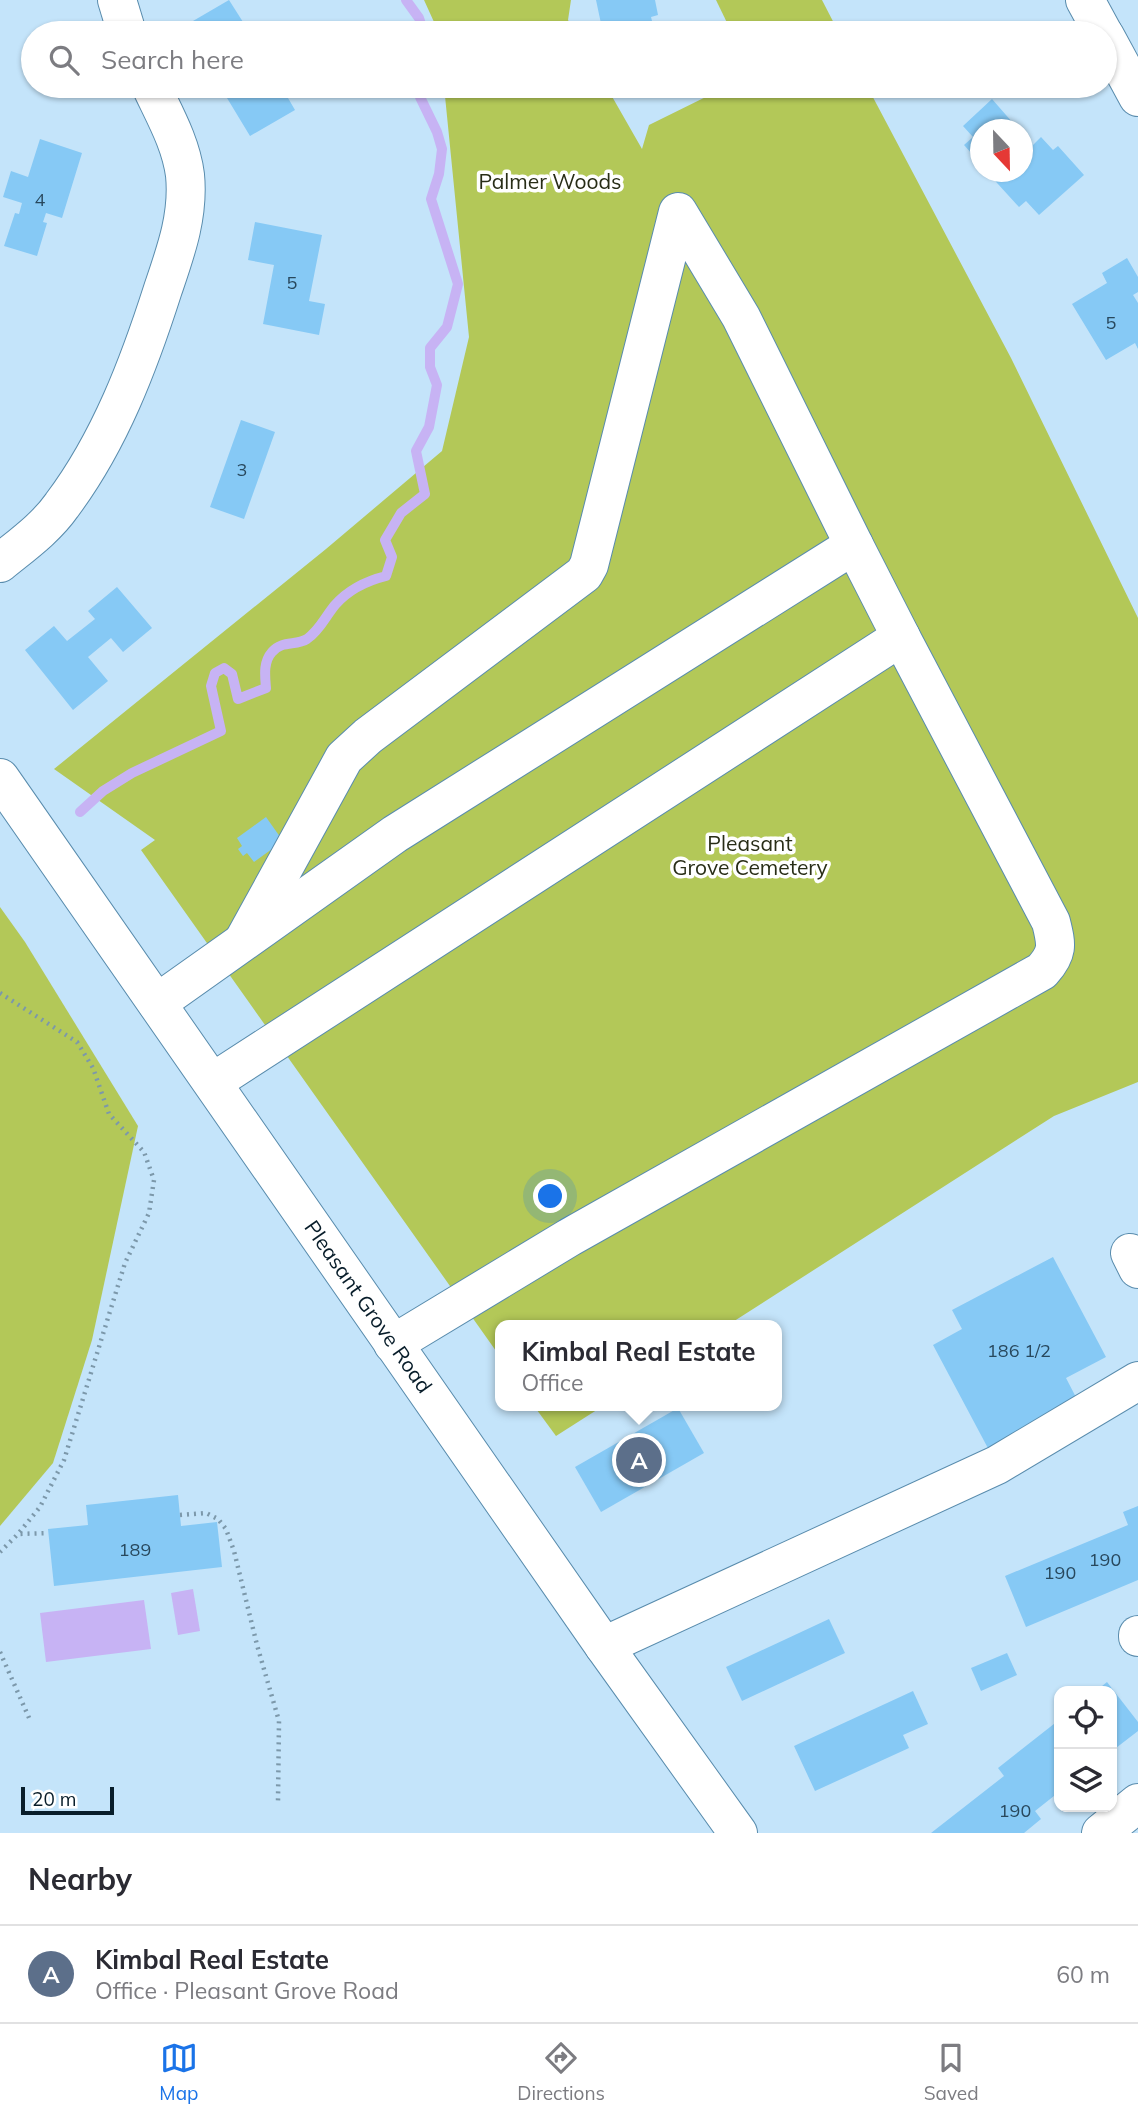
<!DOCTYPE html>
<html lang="en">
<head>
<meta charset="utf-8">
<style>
  body { margin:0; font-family:Mulish,sans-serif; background:#f2f2f3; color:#2b2b33 }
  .controls { position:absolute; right:21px; bottom:21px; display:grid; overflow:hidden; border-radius:14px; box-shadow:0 2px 5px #0004 }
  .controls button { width:63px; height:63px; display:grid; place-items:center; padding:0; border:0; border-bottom:2px solid #e1e1e2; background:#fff; color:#2b2b33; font:35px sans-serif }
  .compass { position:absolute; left:970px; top:119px; width:63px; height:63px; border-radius:50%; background:#fff; box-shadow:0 2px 5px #0004; rotate:158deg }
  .scale { position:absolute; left:21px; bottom:18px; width:93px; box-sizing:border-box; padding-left:7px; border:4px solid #081d2a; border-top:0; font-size:19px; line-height:24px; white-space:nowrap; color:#081d2a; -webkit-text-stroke:5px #fff; paint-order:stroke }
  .you { position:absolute; left:551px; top:1197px; width:24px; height:24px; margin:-18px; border:5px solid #fff; border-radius:50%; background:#1a73e8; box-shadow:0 0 0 10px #1a73e833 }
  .badge { display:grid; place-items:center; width:46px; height:46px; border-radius:50%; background:#1a73e8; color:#fff; font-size:23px; font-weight:700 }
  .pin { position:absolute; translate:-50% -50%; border:4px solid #fff; box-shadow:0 2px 7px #0006 }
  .popup { position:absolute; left:495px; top:1320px; width:287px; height:91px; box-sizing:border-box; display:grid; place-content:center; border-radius:14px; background:#fff; filter:drop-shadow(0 2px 5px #0005); font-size:23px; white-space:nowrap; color:#7c7c81 }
  .popup b { font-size:26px; color:#2b2b33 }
  .popup::after { content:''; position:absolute; left:50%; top:100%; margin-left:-14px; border:14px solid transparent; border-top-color:#fff }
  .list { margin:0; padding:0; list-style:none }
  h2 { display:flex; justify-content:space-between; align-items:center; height:91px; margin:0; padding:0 28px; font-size:30px }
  h2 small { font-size:23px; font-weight:400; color:#7c7c81 }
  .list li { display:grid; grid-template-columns:46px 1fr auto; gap:21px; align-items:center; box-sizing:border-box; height:98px; padding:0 28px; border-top:2px solid #e1e1e2 }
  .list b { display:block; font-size:26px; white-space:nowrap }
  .list p { margin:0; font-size:23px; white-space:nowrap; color:#7c7c81 }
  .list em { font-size:23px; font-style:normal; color:#7c7c81 }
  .icon { flex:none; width:38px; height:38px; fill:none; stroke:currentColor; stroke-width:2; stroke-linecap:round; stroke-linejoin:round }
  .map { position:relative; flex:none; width:1138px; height:1833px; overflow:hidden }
  .search { position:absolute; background:#fff; box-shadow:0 2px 5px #0004; left:21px; right:21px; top:21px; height:77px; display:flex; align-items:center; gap:18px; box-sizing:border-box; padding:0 24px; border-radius:38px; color:#7c7c81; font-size:26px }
  .sheet { height:189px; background:#fff }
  nav { display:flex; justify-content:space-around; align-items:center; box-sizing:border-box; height:98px; border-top:2px solid #e1e1e2; background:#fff; font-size:19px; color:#7c7c81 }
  nav a { display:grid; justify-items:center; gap:4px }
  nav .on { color:#1a73e8 }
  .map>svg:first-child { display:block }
  .green { fill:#b3c858 }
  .water { fill:#c7b3f4 }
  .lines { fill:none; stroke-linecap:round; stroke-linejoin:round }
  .stream { stroke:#c7b3f4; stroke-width:10 }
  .building { fill:#86c9f5 }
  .minor-casing { stroke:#598cad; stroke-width:40 }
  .path { stroke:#7c98aa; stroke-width:4.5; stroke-dasharray:2 5; stroke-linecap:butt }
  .minor { stroke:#fff; stroke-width:38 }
  .labels { text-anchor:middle; stroke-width:7; stroke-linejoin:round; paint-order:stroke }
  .number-label { font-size:18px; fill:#28485d }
  .park-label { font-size:21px; fill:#282d17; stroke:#fff }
  .street-label { font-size:21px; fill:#081d2a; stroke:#fff }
</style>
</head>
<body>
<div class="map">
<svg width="1138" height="1833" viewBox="0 0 1138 1833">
  <rect width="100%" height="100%" fill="#c4e4fa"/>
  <g class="green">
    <polygon points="424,0 571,0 568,20 576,33 439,33"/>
    <polygon points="716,0 822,0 839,33 732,33"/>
    <polygon points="444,86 606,86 642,149 649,125 728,86 867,86 1011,358 1138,618 1138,1082 1054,1116 728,1325 501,1325 501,1358 141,850 155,840 54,769 326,549 442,451 469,337"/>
    <polygon points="0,907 25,942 138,1126 92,1340 53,1463 0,1526"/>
    <polygon points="534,1406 603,1406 556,1436"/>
  </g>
  <g class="water">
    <polygon points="193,1589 200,1631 178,1635 171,1593"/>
    <polygon points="144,1600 151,1649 46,1662 40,1613"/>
  </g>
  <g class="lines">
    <g class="stream">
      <polyline points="406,0 419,18 424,33"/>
      <path d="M80 812 103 791 132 773 221 731 211 686 215 673 224 668 232 674 238 699 266 688C265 676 263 662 272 652 282 640 296 646 307 639 320 630 325 617 335 605 349 589 366 581 386 576L392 557 385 540 401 513 425 494 416 451 429 427 437 385 430 367V348L447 327 458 284 431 199 439 174 442 149 437 132 420 97 421 86"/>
    </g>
  </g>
  <g class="building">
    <polygon points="229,0 250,33 200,33 193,21"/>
    <polygon points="596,0 655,0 658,15 651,17 655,33 603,33"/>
    <polygon points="231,86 281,86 295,110 250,136 227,98 236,93"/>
    <polygon points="992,99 1019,130 981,130 981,164 964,145 973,137 963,126"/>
    <polygon points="1023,133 1033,145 1041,137 1053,150 1058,146 1084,175 1039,215 1026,201 1019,207 987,172 1023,172"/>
    <polygon points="40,139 82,153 62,218 46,213 43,222 47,223 37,256 4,246 15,213 19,214 22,203 3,197 11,171 28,177"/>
    <polygon points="255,222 322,235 309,301 325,304 319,335 263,324 274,265 248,260"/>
    <polygon points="1127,258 1138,277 1138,292 1133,295 1138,303 1138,349 1135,343 1106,360 1072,304 1107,283 1102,273"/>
    <polygon points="241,420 275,432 244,519 210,507"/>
    <polygon points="117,587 152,628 123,652 111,638 88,657 108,681 73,710 25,650 54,626 67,641 95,619 88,611"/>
    <polygon points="266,817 283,841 254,862 247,853 243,856 238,849 242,846 237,838"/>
    <polygon points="1053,1257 1106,1357 1066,1378 1080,1405 990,1452 933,1345 962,1329 952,1310"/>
    <polygon points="678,1408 704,1453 601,1512 575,1467"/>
    <polygon points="178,1495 181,1526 217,1522 222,1567 54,1586 48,1529 88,1525 86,1505"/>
    <polygon points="1138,1506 1138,1580 1026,1627 1005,1576 1128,1525 1123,1512"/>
    <polygon points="829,1619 845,1653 742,1701 726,1667"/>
    <polygon points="1007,1653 1017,1675 981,1691 971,1668"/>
    <polygon points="1107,1682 1138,1722 1138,1731 1112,1751 1112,1691 1096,1691"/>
    <polygon points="913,1691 928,1724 903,1735 909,1748 815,1791 794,1746"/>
    <polygon points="1059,1720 1059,1792 1035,1811 1041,1819 1024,1833 931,1833 1004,1776 998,1768"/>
  </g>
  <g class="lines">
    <g class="minor-casing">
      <g id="minor">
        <polyline points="117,0 127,33"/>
        <polyline points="1085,0 1103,33"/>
        <polyline points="1105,36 1138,97"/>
        <path d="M0 563C22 545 46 528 62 505 110 441 139 364 163 289 176 251 189 215 185 175 181 143 164 114 151 86"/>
        <polyline points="0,778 604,1646 738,1833"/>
        <polyline points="244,940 344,758 368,736 584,574 589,565 678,212 741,317 854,545"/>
        <polyline points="157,1003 395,834 854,545 901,637"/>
        <path d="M213 1082 901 637 1051 922C1057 946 1058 953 1042 971L570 1237 393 1344"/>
        <polyline points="1130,1253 1138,1269"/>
        <polyline points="1138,1635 1138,1637"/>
        <polyline points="604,1646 997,1465 1138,1381"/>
        <polyline points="1101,1833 1138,1803"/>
      </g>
    </g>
    <g class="path">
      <polyline points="0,993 77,1042 93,1068 109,1114 144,1152 154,1180 149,1213 125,1263 64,1460 40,1507 18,1534"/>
      <polyline points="180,1515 206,1513 218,1519 226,1529 234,1551 257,1645 279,1721 278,1801"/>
      <polyline points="0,1552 18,1534 48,1533"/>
      <polyline points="0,1652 30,1720"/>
    </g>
    <use href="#minor" class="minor"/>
  </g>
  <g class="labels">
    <g class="number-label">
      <text x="40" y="206">4</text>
      <text x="292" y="289">5</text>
      <text x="1111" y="329">5</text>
      <text x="242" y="476">3</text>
      <text x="1019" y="1357">186 1/2</text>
      <text x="135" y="1556">189</text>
      <text x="1105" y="1566">190</text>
      <text x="1060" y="1579">190</text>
      <text x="1015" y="1817">190</text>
    </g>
    <g class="park-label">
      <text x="550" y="189">Palmer Woods</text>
      <text x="750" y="851">Pleasant<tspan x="750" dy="24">Grove Cemetery</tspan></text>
    </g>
    <g class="street-label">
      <text transform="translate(368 1307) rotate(55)" y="7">Pleasant Grove Road</text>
    </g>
  </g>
</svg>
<div class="controls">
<button><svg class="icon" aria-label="locate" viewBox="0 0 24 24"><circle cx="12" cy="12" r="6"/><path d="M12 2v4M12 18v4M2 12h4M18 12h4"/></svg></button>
<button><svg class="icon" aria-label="layers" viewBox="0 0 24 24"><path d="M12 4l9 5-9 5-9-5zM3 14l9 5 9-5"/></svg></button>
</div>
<svg class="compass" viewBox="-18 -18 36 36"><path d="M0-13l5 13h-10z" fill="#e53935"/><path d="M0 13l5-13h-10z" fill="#7c7c81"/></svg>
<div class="scale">20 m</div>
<div class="you"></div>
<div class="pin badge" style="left:639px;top:1460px;background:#5c6f8a">A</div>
<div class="popup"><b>Kimbal Real Estate</b>Office</div>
<div class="search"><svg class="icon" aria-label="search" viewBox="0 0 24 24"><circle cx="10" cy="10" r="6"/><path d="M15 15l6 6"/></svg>Search here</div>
</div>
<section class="sheet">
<h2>Nearby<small></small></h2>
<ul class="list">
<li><span class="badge" style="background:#5c6f8a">A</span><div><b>Kimbal Real Estate</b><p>Office · Pleasant Grove Road</p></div><em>60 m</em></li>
</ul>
</section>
<nav>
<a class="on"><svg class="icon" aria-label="map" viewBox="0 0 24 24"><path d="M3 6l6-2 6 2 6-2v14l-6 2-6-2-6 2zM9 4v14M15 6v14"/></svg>Map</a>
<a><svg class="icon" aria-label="directions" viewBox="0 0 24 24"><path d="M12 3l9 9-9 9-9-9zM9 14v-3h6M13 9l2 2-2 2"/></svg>Directions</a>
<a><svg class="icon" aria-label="saved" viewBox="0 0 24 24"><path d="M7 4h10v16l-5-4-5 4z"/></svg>Saved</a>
</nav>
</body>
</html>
